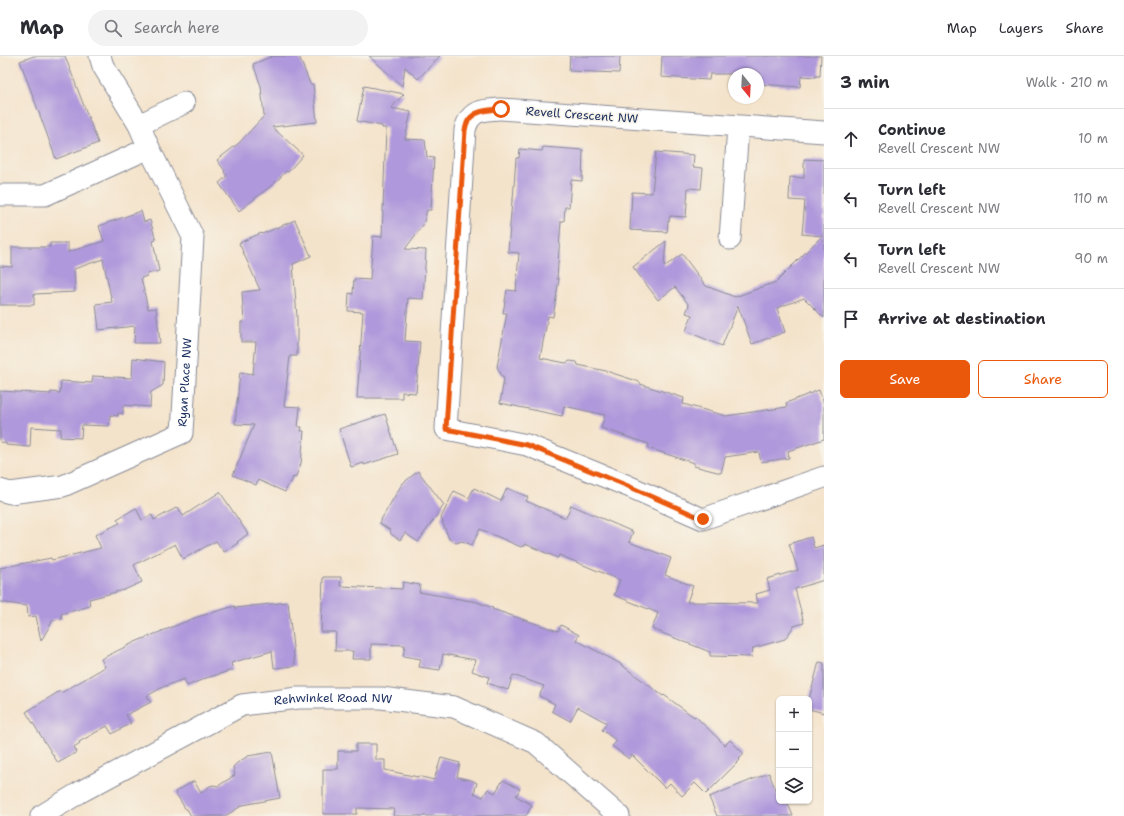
<!DOCTYPE html>
<html lang="en">
<head>
<meta charset="utf-8">
<style>
  body { margin:0; font-family:"Shantell Sans",sans-serif; background:#f2f2f3; color:#2b2b33 }
  .controls { position:absolute; right:12px; bottom:12px; display:grid; overflow:hidden; border-radius:6px; box-shadow:0 1px 3px #0004 }
  .controls button { width:36px; height:36px; display:grid; place-items:center; padding:0; border:0; border-bottom:1px solid #e1e1e2; background:#fff; color:#2b2b33; font:20px sans-serif }
  .compass { position:absolute; left:728px; top:12px; width:36px; height:36px; border-radius:50%; background:#fff; box-shadow:0 1px 3px #0004; rotate:162deg }
  .stop { position:absolute; width:12px; height:12px; margin:-9px; border:3px solid #ea580c; border-radius:50%; background:#fff }
  .stop.end { background:#ea580c; border-color:#fff; box-shadow:0 1px 4px #0008 }
  .list { margin:0; padding:0; list-style:none }
  h2 { display:flex; justify-content:space-between; align-items:center; height:52px; margin:0; padding:0 16px; font-size:17px }
  h2 small { font-size:13px; font-weight:400; color:#7c7c81 }
  .list li { display:grid; grid-template-columns:26px 1fr auto; gap:12px; align-items:center; box-sizing:border-box; height:60px; padding:0 16px; border-top:1px solid #e1e1e2 }
  .list b { display:block; font-size:15px; white-space:nowrap }
  .list p { margin:0; font-size:13px; white-space:nowrap; color:#7c7c81 }
  .list em { font-size:13px; font-style:normal; color:#7c7c81 }
  .actions { display:flex; gap:8px; padding:12px 16px }
  .actions a { flex:1; padding:9px 0; border:1px solid #ea580c; border-radius:6px; text-align:center; font-size:14px; color:#ea580c }
  .actions .main { background:#ea580c; color:#fff }
  .icon { flex:none; width:22px; height:22px; fill:none; stroke:currentColor; stroke-width:2; stroke-linecap:round; stroke-linejoin:round }
  .map { position:relative; flex:none; width:824px; height:760px; overflow:hidden }
  header { display:flex; align-items:center; gap:24px; box-sizing:border-box; height:56px; padding:0 20px; background:#fff; border-bottom:1px solid #e1e1e2 }
  header strong { font-size:19px }
  nav { display:flex; gap:22px; margin-inline-start:auto; font-size:14px }
  .search { width:280px; height:36px; background:#f2f2f3; display:flex; align-items:center; gap:10px; box-sizing:border-box; padding:0 14px; border-radius:22px; color:#7c7c81; font-size:15px }
  main { display:flex }
  aside { flex:1; background:#fff }
  .map>svg:first-child { display:block }
  .building { fill:#af98db }
  .lines { fill:none; stroke-linecap:round; stroke-linejoin:round }
  .minor-casing { stroke:#888994; stroke-width:23 }
  .minor { stroke:#fff; stroke-width:21 }
  .route { stroke:#ea580c; stroke-width:5 }
  .labels { text-anchor:middle; stroke-width:3; stroke-linejoin:round; paint-order:stroke }
  .street-label { font-size:12px; fill:#1b2f5e; stroke:#f7f3e8 }
</style>
</head>
<body>
<header>
<strong>Map</strong>
<div class="search"><svg class="icon" aria-label="search" viewBox="0 0 24 24"><circle cx="10" cy="10" r="6"/><path d="M15 15l6 6"/></svg>Search here</div>
<nav><a>Map</a><a>Layers</a><a>Share</a></nav>
</header>
<main>
<div class="map">
<svg width="824" height="760" viewBox="0 0 824 760">
  <rect width="100%" height="100%" fill="#f7f3e8"/>
  <filter id="ink" filterUnits="userSpaceOnUse"><feTurbulence type="fractalNoise" baseFrequency=".025" numOctaves="2"/><feDisplacementMap in="SourceGraphic" scale="8" xChannelSelector="R" yChannelSelector="G"/><feConvolveMatrix kernelMatrix="1 2 1 2 8 2 1 2 1" color-interpolation-filters="sRGB"/></filter>
  <filter id="wash" filterUnits="userSpaceOnUse"><feTurbulence type="fractalNoise" baseFrequency=".012" numOctaves="4" result="noise"/><feDisplacementMap in="SourceGraphic" scale="16" xChannelSelector="R" yChannelSelector="G"/><feGaussianBlur stdDeviation="0.9" result="paint"/><feColorMatrix in="noise" values="0 0 0 0 0 0 0 0 0 0 0 0 0 0 0 0 0 1.4 0 .05"/><feComposite in="paint" operator="in"/></filter>
  <g filter="url(#wash)">
    <rect width="100%" height="100%" fill="#f4e3cb"/>
    <g id="blocks">
      <g class="building">
        <polygon points="34,0 65,0 98,87 56,103 20,5"/>
        <polygon points="273,0 299,0 310,28 313,28 317,66 272,71 303,99 288,116 286,115 276,126 239,155 219,127 227,120 224,116 225,115 217,104 239,87 264,60 261,30 253,8"/>
        <polygon points="369,0 440,0 418,23 405,11 402,30"/>
        <polygon points="570,0 620,0 619,17 569,15"/>
        <polygon points="662,0 821,0 820,20 816,20 816,21 801,20 800,31 758,28 758,18 710,18 709,24 661,21"/>
        <polygon points="364,30 404,38 391,52 411,56 405,83 425,84 427,101 434,102 431,154 427,154 423,169 405,193 426,194 423,243 408,242 405,285 420,286 416,337 402,336 402,342 357,342 363,256 348,255 349,237 353,238 354,223 370,224 373,180 382,181 386,72 382,72 382,70 357,65"/>
        <polygon points="543,91 583,94 582,125 571,124 569,151 565,151 564,165 561,165 557,223 559,223 553,261 548,260 540,302 566,307 570,305 577,306 578,309 606,315 640,326 640,328 684,342 683,348 726,360 787,351 786,347 819,334 824,348 824,383 788,395 789,402 761,406 759,396 725,401 721,417 694,410 694,407 648,392 649,388 601,372 605,359 564,350 562,360 500,347 504,323 497,311 507,257 503,257 507,234 516,235 519,197 508,196 512,144 513,144 516,102 519,102 520,93 542,95"/>
        <polygon points="656,96 694,99 693,111 703,112 701,133 688,132 686,161 670,160 669,165 668,165 667,176 630,174 632,136 652,137"/>
        <polygon points="804,103 824,104 824,262 804,242 777,252 785,276 752,288 738,250 722,290 686,275 692,259 686,257 689,249 675,231 658,244 633,211 666,185 664,211 682,198 706,230 735,241 776,226 822,180 802,178 805,145 789,144 790,121 804,122"/>
        <polygon points="141,155 144,166 150,164 156,184 153,185 159,215 147,218 147,220 141,222 148,253 156,252 160,287 134,287 135,270 99,274 96,248 112,246 103,203 74,213 75,236 34,238 34,249 0,249 0,210 12,211 12,191 50,191 50,187 68,187 68,196 104,185 99,170"/>
        <polygon points="295,164 311,200 293,208 297,261 297,300 290,300 284,350 300,351 298,371 302,371 301,375 304,375 301,408 295,422 293,421 291,427 289,427 285,436 258,424 256,429 233,419 254,369 235,368 240,316 253,318 256,286 241,286 241,266 244,266 242,236 260,234 239,187 261,177 262,178"/>
        <polygon points="133,302 164,306 163,329 151,336 150,351 123,349 123,358 118,357 118,360 110,359 109,370 82,369 81,382 60,381 61,373 31,371 30,391 6,389 6,387 0,386 0,335 51,338 51,336 60,337 61,325 92,327 93,320 132,322"/>
        <polygon points="385,358 398,398 364,409 364,407 351,411 339,373"/>
        <polygon points="418,415 444,449 418,486 405,477 400,484 391,478 390,474 379,467 402,428"/>
        <polygon points="474,432 501,445 507,432 528,441 526,445 566,462 571,449 633,476 629,486 671,502 665,519 693,530 687,546 758,547 756,538 770,534 767,523 798,514 789,488 811,481 814,492 824,489 824,524 795,533 804,567 794,570 785,583 753,592 752,601 710,600 710,596 652,573 658,557 614,539 620,524 559,499 558,502 525,488 524,490 522,490 521,491 480,473 472,489 462,485 456,487 449,483 441,462 454,435 469,442"/>
        <polygon points="220,436 248,478 237,486 238,487 224,496 216,485 183,503 175,488 134,509 142,526 124,534 89,543 90,550 61,558 62,563 53,564 41,585 36,560 28,561 27,550 0,546 0,512 51,502 52,504 101,492 95,479 120,467 117,463 136,452 142,464 152,459 154,464 178,451 183,460"/>
        <polygon points="323,521 341,521 340,530 402,533 403,526 420,529 419,536 477,546 493,552 492,553 558,575 561,569 579,579 576,584 619,607 663,640 664,639 694,661 695,660 725,689 730,684 744,698 739,703 740,704 706,738 695,727 682,740 670,727 665,732 632,699 629,703 612,690 617,685 602,674 607,667 578,651 570,665 552,655 555,648 539,640 544,630 513,619 508,634 487,627 489,621 472,615 476,604 443,598 440,614 419,611 421,603 403,600 405,589 371,588 371,603 352,603 353,595 335,595 336,576 321,576"/>
        <polygon points="288,546 295,610 274,612 272,595 231,607 233,614 206,622 187,630 184,623 163,631 147,640 151,646 126,659 131,667 112,678 107,670 79,686 80,687 74,691 77,696 58,707 26,656 60,635 61,637 105,611 101,603 135,586 197,561 235,550 235,552"/>
        <polygon points="819,606 824,607 824,657 809,653 809,643"/>
        <polygon points="356,688 376,688 376,704 385,704 385,714 418,721 418,720 434,724 441,702 460,707 457,721 471,724 477,727 474,737 483,741 488,733 495,737 503,724 520,733 516,740 532,749 526,760 393,760 394,753 357,752 357,758 323,758 323,713 338,713 338,695 356,695"/>
        <polygon points="272,696 280,742 243,749 225,760 191,760 187,753 186,754 175,736 194,725 201,737 210,730 213,729 218,730 235,719 233,711 237,707 248,700"/>
        <polygon points="769,717 779,743 779,745 787,745 793,760 717,760 709,741"/>
      </g>
    </g>
  </g>
  <g filter="url(#ink)">
    <use href="#blocks" fill-opacity="0" stroke="#888994" stroke-width="1"/>
    <g class="lines">
      <g class="minor-casing">
        <g id="minor">
          <polyline points="139,69 184,47"/>
          <path d="M824 76 501 53C482 54 470 54 465 74L446 373 527 389 628 430 703 463 824 421"/>
          <polyline points="0,139 45,139 149,92"/>
          <polyline points="730,183 738,71"/>
          <path id="s1" d="M0 434 10 437 63 430 182 377 193 181 149 92 139 69 103 10 100 0"/>
          <path id="s2" d="M41 760 82 735 242 649 298 642H381L454 651 536 687 619 760"/>
        </g>
      </g>
      <use href="#minor" class="minor"/>
    </g>
  </g>
  <g class="lines" filter="url(#ink)">
    <path class="route" d="M501 53C490 54 474 54 468 65 466 68 466 71 465 74L446 373 527 389 628 430 703 463"/>
  </g>
  <g class="labels">
    <g class="street-label">
      <text transform="translate(582 59) rotate(4)" y="4">Revell Crescent NW</text>
      <text dy="4" stroke="none"><textPath href="#s1" startOffset="245">Ryan Place NW</textPath></text>
      <text dy="4" stroke="none"><textPath href="#s2" startOffset="321">Rehwinkel Road NW</textPath></text>
    </g>
  </g>
</svg>
<div class="controls">
<button>+</button>
<button>−</button>
<button><svg class="icon" aria-label="layers" viewBox="0 0 24 24"><path d="M12 4l9 5-9 5-9-5zM3 14l9 5 9-5"/></svg></button>
</div>
<svg class="compass" viewBox="-18 -18 36 36"><path d="M0-13l5 13h-10z" fill="#e53935"/><path d="M0 13l5-13h-10z" fill="#7c7c81"/></svg>
<div class="stop" style="left:501px;top:53px"></div>
<div class="stop end" style="left:703px;top:463px"></div>
</div>
<aside>
<h2>3 min<small>Walk · 210 m</small></h2>
<ul class="list">
<li><svg class="icon" aria-label="ahead" viewBox="0 0 24 24"><path d="M12 20V5M6 11l6-6 6 6"/></svg><div><b>Continue</b><p>Revell Crescent NW</p></div><em>10 m</em></li>
<li><svg class="icon" aria-label="left" viewBox="0 0 24 24"><path d="M17 20v-9H6M10 6l-5 5 5 5"/></svg><div><b>Turn left</b><p>Revell Crescent NW</p></div><em>110 m</em></li>
<li><svg class="icon" aria-label="left" viewBox="0 0 24 24"><path d="M17 20v-9H6M10 6l-5 5 5 5"/></svg><div><b>Turn left</b><p>Revell Crescent NW</p></div><em>90 m</em></li>
<li><svg class="icon" aria-label="arrive" viewBox="0 0 24 24"><path d="M6 21V4h12l-3 4 3 4H6"/></svg><div><b>Arrive at destination</b></div></li>
</ul>
<div class="actions"><a class="main">Save</a><a>Share</a></div>
</aside>
</main>
</body>
</html>
